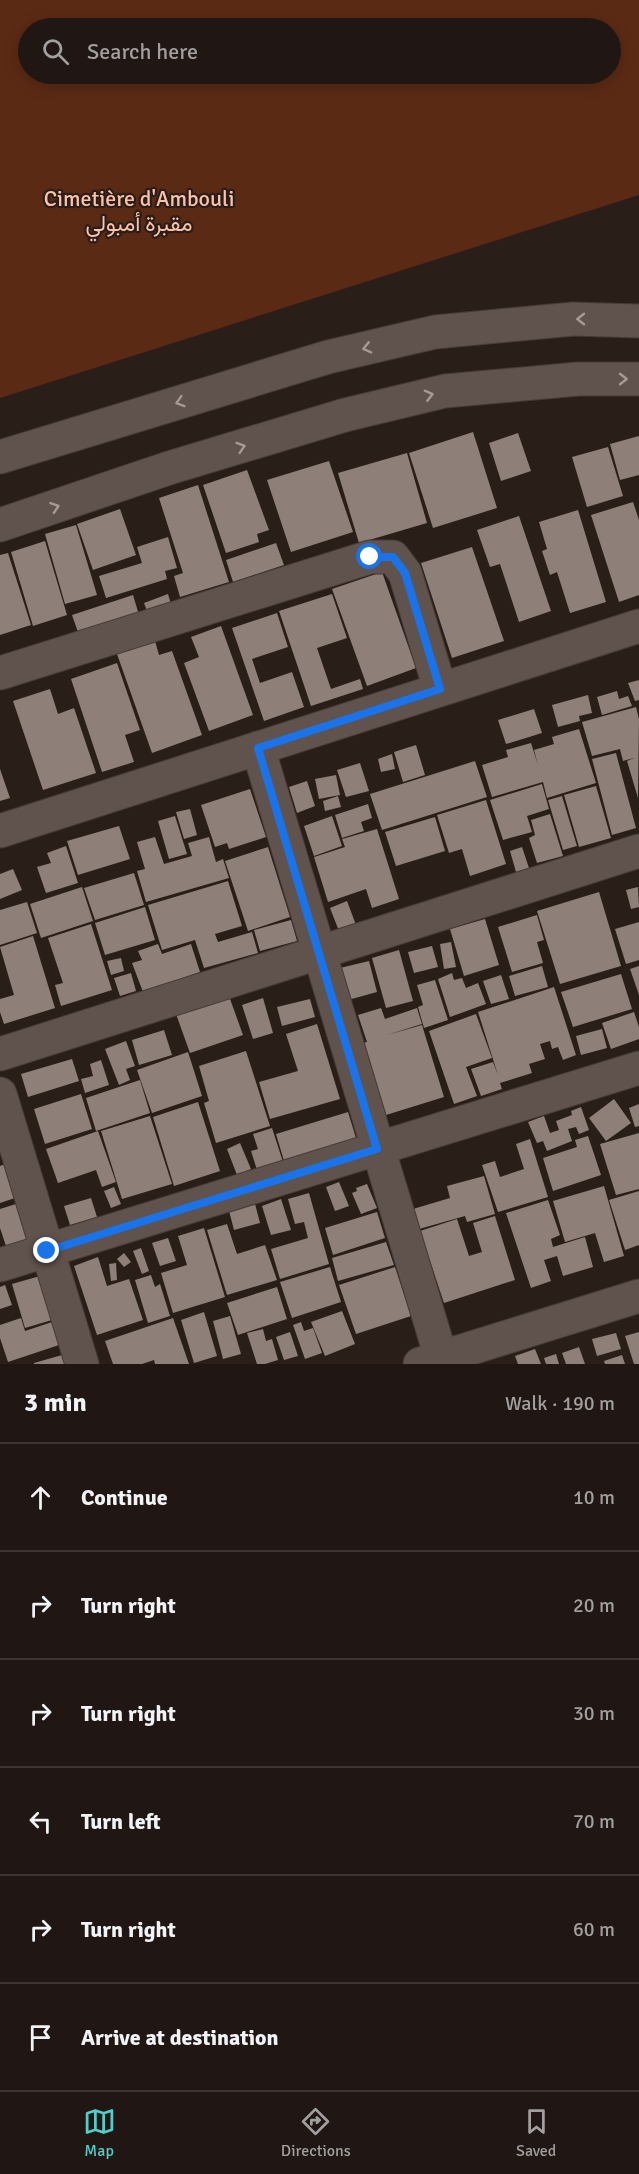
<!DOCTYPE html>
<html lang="en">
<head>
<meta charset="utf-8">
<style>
  body { margin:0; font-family:Signika,Vazirmatn,sans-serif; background:#2d2321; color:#f1f3f6 }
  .stop { position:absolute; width:18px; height:18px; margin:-14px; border:4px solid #1a73e8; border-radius:50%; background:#fff }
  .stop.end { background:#1a73e8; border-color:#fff; box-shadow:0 2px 6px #0008 }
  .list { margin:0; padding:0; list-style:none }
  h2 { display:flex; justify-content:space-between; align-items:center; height:78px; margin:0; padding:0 24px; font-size:26px }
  h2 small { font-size:20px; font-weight:400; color:#a29fa0 }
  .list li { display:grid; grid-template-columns:39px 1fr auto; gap:18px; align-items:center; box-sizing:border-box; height:108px; padding:0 24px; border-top:2px solid #3d3533 }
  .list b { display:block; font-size:22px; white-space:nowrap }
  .list em { font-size:20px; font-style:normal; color:#a29fa0 }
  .icon { flex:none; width:33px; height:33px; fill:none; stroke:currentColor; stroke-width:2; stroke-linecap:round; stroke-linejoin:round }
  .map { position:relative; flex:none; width:639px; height:1364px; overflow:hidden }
  .search { position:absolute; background:#201613; box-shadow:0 3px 15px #0003; left:18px; right:18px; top:18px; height:66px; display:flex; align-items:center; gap:15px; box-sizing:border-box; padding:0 21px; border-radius:33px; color:#a29fa0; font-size:22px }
  .sheet { height:726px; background:#201613 }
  nav { display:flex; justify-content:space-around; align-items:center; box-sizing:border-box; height:84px; border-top:2px solid #3d3533; background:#201613; font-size:16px; color:#a29fa0 }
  nav a { display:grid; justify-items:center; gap:3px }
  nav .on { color:#53cdc9 }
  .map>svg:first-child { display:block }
  .green { fill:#5b2a15; fill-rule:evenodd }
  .building { fill:#8f7f79 }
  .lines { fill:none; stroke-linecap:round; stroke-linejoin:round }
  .street-casing { stroke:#463b38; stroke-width:35 }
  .secondary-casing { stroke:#463b38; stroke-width:35 }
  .street { stroke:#60524c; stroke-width:33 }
  .secondary { stroke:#60524c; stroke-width:33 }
  .oneway { stroke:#a69a95 }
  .route { stroke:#1a73e8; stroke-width:8 }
  .labels { text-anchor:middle; stroke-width:4.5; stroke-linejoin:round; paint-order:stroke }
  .park-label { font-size:22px; fill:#fdc1aa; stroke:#2a1e19 }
</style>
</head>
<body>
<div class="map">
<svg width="639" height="1364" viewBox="0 0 639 1364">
  <rect width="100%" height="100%" fill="#2a1e19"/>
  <path class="green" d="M0 0H639V195L0 398ZM28 28H610V74H28Z"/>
  <g class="building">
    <polygon points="473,432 497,508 433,528 409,453"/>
    <polygon points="518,433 531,471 501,481 489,443"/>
    <polygon points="639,436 639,475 620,480 610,444"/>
    <polygon points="608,447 623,496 587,507 572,457"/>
    <polygon points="407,453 427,523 359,543 338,473"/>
    <polygon points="329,461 353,532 291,552 267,480"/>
    <polygon points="247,470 269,530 257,534 259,542 226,553 203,485"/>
    <polygon points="198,485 229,582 180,597 174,576 183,573 159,498"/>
    <polygon points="633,502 639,520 639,595 619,602 591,515"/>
    <polygon points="120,509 136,555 93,570 77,524"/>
    <polygon points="578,510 606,602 570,613 557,572 550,575 542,551 547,549 539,522"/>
    <polygon points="519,516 551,611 519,622 500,564 490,567 477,530"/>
    <polygon points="76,525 97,595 65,604 45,534"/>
    <polygon points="168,537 177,568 165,571 167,579 106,598 99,576 142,563 137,547"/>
    <polygon points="45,541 67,615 33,626 11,552"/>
    <polygon points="276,543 284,565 233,582 226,560"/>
    <polygon points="472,547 504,641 452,658 421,563"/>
    <polygon points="8,553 31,625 0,635 0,555"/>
    <polygon points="382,572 416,668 367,686 332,589"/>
    <polygon points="168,594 173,611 150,619 144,603"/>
    <polygon points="332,594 347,638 317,648 331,689 360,679 363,689 311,706 279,611"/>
    <polygon points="133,595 139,615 79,635 72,615"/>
    <polygon points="277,613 288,647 252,659 260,683 292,672 304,707 264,721 232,628"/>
    <polygon points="221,626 253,715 209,731 184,663 199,657 191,637"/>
    <polygon points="155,641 159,655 172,651 202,735 152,753 117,654"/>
    <polygon points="117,663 140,730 125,735 134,762 102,772 71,679"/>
    <polygon points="639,680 639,700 635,701 628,683"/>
    <polygon points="50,689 58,714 74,708 96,773 43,790 13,701"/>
    <polygon points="617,691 619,699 628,696 632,706 602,715 597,697"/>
    <polygon points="588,695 592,713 579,716 580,721 558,727 552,705"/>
    <polygon points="636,707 639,719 638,798 627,761 634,758 623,761 620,749 592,756 582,722"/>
    <polygon points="534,709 542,733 506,744 498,720"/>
    <polygon points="579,729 596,783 547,798 543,782 492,797 482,765 508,757 506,750 531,743 538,765 534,750 554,744 552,737"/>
    <polygon points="416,745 425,775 403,782 394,752"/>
    <polygon points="616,753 636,828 612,835 592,759"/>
    <polygon points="392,754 395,769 381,772 378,759"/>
    <polygon points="475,761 487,797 382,830 370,794"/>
    <polygon points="360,763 369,791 346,797 337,770"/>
    <polygon points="0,769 10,798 0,801"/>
    <polygon points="336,775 340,795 319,799 315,779"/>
    <polygon points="307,781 315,806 297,813 289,787"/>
    <polygon points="542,784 549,809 527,816 532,832 503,840 490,800"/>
    <polygon points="596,786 611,838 579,847 564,795"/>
    <polygon points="250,789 266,837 229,849 227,843 215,847 201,805"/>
    <polygon points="338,796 341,807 325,811 323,801"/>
    <polygon points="562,796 577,846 563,850 548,800"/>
    <polygon points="486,800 506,864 470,876 462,849 449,853 437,815"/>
    <polygon points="368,804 372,818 361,822 364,831 342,838 335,815"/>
    <polygon points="190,809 197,835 184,839 176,812"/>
    <polygon points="550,814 563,856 537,863 529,838 535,835 531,820"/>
    <polygon points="175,816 187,854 169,859 158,821"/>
    <polygon points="332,816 342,846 314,856 304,826"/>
    <polygon points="435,817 445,851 396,866 385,832"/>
    <polygon points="119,826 130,859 78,875 67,841"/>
    <polygon points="377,829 399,899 372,908 366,889 328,902 314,857 345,847 342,839"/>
    <polygon points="155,837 164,864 192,856 188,843 209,837 216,862 223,859 229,878 146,902 137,871 145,869 137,842"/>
    <polygon points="66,846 78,883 46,893 37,867 51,863 47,853"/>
    <polygon points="268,847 290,917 248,931 225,861"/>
    <polygon points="522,847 529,868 516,872 510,851"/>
    <polygon points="13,869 22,890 0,899 0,874"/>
    <polygon points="134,873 144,905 95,920 84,888"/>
    <polygon points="228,881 242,926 215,934 218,942 252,932 258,953 204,968 195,940 162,950 148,905"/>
    <polygon points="82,887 93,921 41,938 30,904"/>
    <polygon points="638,887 639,907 631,909 626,890"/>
    <polygon points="599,892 621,966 560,984 537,911"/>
    <polygon points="347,901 356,925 339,931 330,908"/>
    <polygon points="27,902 37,933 0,945 0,910"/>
    <polygon points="145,907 155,940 105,955 95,923"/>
    <polygon points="537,915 544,940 537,942 543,963 512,972 498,927"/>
    <polygon points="485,919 499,965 464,976 450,929"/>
    <polygon points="291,920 297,941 260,951 254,930"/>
    <polygon points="639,922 639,960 626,964 615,929"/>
    <polygon points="91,924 112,990 61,1006 55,985 63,983 48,938"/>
    <polygon points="33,936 55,1008 4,1024 0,1012 0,999 14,995 0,947"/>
    <polygon points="451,942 456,967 444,969 440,944"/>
    <polygon points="158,944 162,954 191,944 200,972 143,992 132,963 142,960 138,951"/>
    <polygon points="432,946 438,967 414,973 408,952"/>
    <polygon points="399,950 413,1001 386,1008 372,958"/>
    <polygon points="121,958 124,971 111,975 107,961"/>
    <polygon points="369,961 377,992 348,1000 340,968"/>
    <polygon points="542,966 548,987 515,996 509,976"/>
    <polygon points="639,966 639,995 630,969"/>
    <polygon points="131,973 136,991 120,996 114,978"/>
    <polygon points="452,973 454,980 462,978 466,988 478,983 486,1004 450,1017 438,979"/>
    <polygon points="621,974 632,1009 573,1027 561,992"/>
    <polygon points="501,975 509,999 491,1004 483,981"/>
    <polygon points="435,980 448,1020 424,1028 418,1007 423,1005 417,985"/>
    <polygon points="554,987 576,1055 563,1060 558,1047 552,1049 550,1041 540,1044 545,1059 529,1064 532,1073 500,1083 502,1089 481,1096 471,1069 493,1062 498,1075 478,1012"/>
    <polygon points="229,996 243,1035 190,1053 176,1014"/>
    <polygon points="263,998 273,1033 253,1039 242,1005"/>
    <polygon points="310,999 315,1017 282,1026 277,1007"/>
    <polygon points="381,1008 385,1019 417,1008 422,1024 387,1035 422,1025 444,1097 386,1115 363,1043 367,1042 358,1015"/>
    <polygon points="634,1012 639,1027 639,1039 611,1049 602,1023"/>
    <polygon points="476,1014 492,1058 466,1067 477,1096 454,1104 429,1031"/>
    <polygon points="317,1024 340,1099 270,1119 259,1082 298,1071 286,1034"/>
    <polygon points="602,1029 607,1048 581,1055 576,1036"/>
    <polygon points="164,1030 172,1055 139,1065 132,1040"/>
    <polygon points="126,1041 135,1066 126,1069 130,1080 119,1085 105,1049"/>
    <polygon points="246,1051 270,1126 216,1143 204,1103 209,1101 199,1066"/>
    <polygon points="188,1052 202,1096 152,1113 137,1070"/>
    <polygon points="72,1059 79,1081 28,1097 21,1074"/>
    <polygon points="101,1060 109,1085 85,1093 81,1079 93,1076 90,1064"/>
    <polygon points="140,1080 150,1113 96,1131 86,1098"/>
    <polygon points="81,1094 92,1129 45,1144 34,1109"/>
    <polygon points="614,1099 631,1123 606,1141 589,1118"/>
    <polygon points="198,1102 220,1171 174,1186 153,1117"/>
    <polygon points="639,1104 639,1126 635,1127 629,1108"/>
    <polygon points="581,1107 589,1130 579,1134 576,1127 568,1129 572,1141 547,1151 543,1141 537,1143 528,1122 544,1116 550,1133 559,1130 556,1121 572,1115 571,1111"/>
    <polygon points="348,1112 356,1138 284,1161 276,1134"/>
    <polygon points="150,1116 172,1184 122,1199 101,1131"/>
    <polygon points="272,1128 283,1162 257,1170 251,1151 258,1149 253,1134"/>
    <polygon points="98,1131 116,1182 102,1187 96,1170 58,1183 46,1149"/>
    <polygon points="639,1133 639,1189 616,1195 600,1144"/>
    <polygon points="588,1136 601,1175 553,1191 543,1158 577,1147 575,1140"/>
    <polygon points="530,1139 548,1197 498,1212 482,1165 495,1161 500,1177 524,1169 516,1144"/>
    <polygon points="240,1143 251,1169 237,1175 227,1149"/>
    <polygon points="5,1164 15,1198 0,1203 0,1166"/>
    <polygon points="484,1176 495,1214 467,1222 465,1216 419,1229 413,1209 450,1198 447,1186"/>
    <polygon points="339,1182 349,1206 335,1211 326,1187"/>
    <polygon points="367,1184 377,1208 361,1214 352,1193 357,1191 356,1188"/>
    <polygon points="604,1186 624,1256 604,1262 595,1233 565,1242 553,1201"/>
    <polygon points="114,1187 121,1204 111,1208 104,1191"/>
    <polygon points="639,1191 639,1245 625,1250 609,1200"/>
    <polygon points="309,1193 329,1264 280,1279 271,1249 308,1238 304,1222 295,1224 288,1199"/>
    <polygon points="91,1198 97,1217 70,1225 64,1206"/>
    <polygon points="281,1199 291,1230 271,1235 262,1206"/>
    <polygon points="254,1200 260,1223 234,1230 228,1207"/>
    <polygon points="548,1200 560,1235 551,1239 553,1247 585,1237 593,1267 563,1276 557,1256 544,1260 551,1281 531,1288 506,1213"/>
    <polygon points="19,1203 31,1238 6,1246 0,1228 0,1209"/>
    <polygon points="377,1212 385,1238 333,1255 325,1228"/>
    <polygon points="495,1216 515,1280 444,1303 420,1231 457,1219 469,1256 482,1252 473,1223"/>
    <polygon points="227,1224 237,1254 265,1245 277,1280 227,1295 207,1230"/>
    <polygon points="204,1228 225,1297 173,1313 161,1273 187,1265 178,1236"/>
    <polygon points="168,1238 176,1261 160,1266 152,1243"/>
    <polygon points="386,1242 394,1265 338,1281 332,1258"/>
    <polygon points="141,1248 149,1271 142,1274 133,1251"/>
    <polygon points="124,1253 131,1262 124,1267 117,1259"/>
    <polygon points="98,1257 107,1286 129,1279 143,1320 97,1335 74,1266"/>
    <polygon points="116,1263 117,1280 111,1281 109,1264"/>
    <polygon points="330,1267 341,1302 292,1318 280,1282"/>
    <polygon points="395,1267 411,1316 356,1334 339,1285"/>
    <polygon points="151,1275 155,1287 160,1284 170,1316 148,1323 135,1280"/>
    <polygon points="40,1276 52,1320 25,1328 12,1284"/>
    <polygon points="5,1285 12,1305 0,1309 0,1287"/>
    <polygon points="277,1287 287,1319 238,1335 227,1303"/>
    <polygon points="342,1311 355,1344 325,1356 311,1322"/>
    <polygon points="204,1312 217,1356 194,1363 181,1320"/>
    <polygon points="230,1316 241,1354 223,1359 213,1321"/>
    <polygon points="21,1318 25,1331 52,1322 59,1345 8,1362 0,1338 0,1325"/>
    <polygon points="173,1318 189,1364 155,1364 154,1360 142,1364 113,1364 105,1341"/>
    <polygon points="301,1322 304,1331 313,1328 322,1353 305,1359 293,1325"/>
    <polygon points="263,1329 266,1341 272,1339 278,1360 265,1364 257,1364 247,1333"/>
    <polygon points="290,1332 298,1356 284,1360 276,1337"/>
    <polygon points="639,1332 639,1364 634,1364 625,1336"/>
    <polygon points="616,1333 621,1349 597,1356 592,1339"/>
    <polygon points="579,1347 585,1364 566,1364 562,1353"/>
    <polygon points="535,1349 541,1364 518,1364 515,1356"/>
    <polygon points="556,1354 559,1364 546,1364 544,1358"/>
    <polygon points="62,1355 65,1364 34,1364 34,1363"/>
    <polygon points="622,1355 625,1364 605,1364 604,1361"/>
  </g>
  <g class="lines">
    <g class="street-casing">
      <g id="street">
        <polyline points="0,673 370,557 393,557 405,573 440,689"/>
        <polyline points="258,748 443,1364"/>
        <polyline points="0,831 639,626"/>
        <polyline points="0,1054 639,851"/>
        <polyline points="0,1094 82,1364"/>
        <polyline points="0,1265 639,1068"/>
        <polyline points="420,1364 639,1296"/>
      </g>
    </g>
    <g class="secondary-casing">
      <g id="secondary">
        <polyline points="0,457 328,357 435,332 573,319 639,321"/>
        <polyline points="0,525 169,468 345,415 445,391 578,379 639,379"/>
      </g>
    </g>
    <use href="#street" class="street"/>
    <use href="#secondary" class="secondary"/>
  </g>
  <defs><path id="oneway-chevron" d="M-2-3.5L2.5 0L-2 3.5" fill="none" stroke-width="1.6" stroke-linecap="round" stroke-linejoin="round" transform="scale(1.5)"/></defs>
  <g class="oneway">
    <use href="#oneway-chevron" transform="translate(581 319) rotate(-180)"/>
    <use href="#oneway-chevron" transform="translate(367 348) rotate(167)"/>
    <use href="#oneway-chevron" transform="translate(623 379)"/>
    <use href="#oneway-chevron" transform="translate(429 395) rotate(-14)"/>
    <use href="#oneway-chevron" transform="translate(180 402) rotate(163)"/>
    <use href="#oneway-chevron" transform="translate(241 447) rotate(-17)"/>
    <use href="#oneway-chevron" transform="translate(55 507) rotate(-19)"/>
  </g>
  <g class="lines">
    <polyline class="route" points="47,1251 377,1149 258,748 440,689 405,573 393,557 370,557"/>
  </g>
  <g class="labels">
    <g class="park-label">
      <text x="139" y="206">Cimetière d'Ambouli<tspan x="139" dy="25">مقبرة أمبولي</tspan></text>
    </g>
  </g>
</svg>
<div class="stop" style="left:370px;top:557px"></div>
<div class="stop end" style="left:47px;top:1251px"></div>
<div class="search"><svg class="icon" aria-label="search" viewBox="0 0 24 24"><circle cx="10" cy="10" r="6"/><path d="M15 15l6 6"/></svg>Search here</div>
</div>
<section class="sheet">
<h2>3 min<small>Walk · 190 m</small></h2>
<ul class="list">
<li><svg class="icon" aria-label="ahead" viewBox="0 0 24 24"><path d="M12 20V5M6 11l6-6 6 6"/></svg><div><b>Continue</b></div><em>10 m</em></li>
<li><svg class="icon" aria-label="right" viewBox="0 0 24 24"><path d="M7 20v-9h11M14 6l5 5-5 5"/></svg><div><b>Turn right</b></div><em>20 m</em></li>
<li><svg class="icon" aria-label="right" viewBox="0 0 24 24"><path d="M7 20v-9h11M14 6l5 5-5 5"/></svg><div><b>Turn right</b></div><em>30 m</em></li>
<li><svg class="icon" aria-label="left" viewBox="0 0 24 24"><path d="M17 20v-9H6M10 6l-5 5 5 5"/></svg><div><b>Turn left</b></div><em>70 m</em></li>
<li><svg class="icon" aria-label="right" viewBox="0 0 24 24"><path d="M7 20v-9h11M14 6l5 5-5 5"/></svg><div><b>Turn right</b></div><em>60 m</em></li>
<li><svg class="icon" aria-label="arrive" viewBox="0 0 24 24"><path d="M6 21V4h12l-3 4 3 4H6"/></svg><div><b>Arrive at destination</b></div></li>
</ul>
</section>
<nav>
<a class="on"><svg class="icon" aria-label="map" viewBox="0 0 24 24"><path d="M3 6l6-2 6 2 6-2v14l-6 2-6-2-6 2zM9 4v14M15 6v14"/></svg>Map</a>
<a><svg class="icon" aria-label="directions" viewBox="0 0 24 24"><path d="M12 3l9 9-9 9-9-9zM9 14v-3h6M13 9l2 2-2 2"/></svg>Directions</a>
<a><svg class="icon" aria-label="saved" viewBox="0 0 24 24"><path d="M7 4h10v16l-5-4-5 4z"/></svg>Saved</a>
</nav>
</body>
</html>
